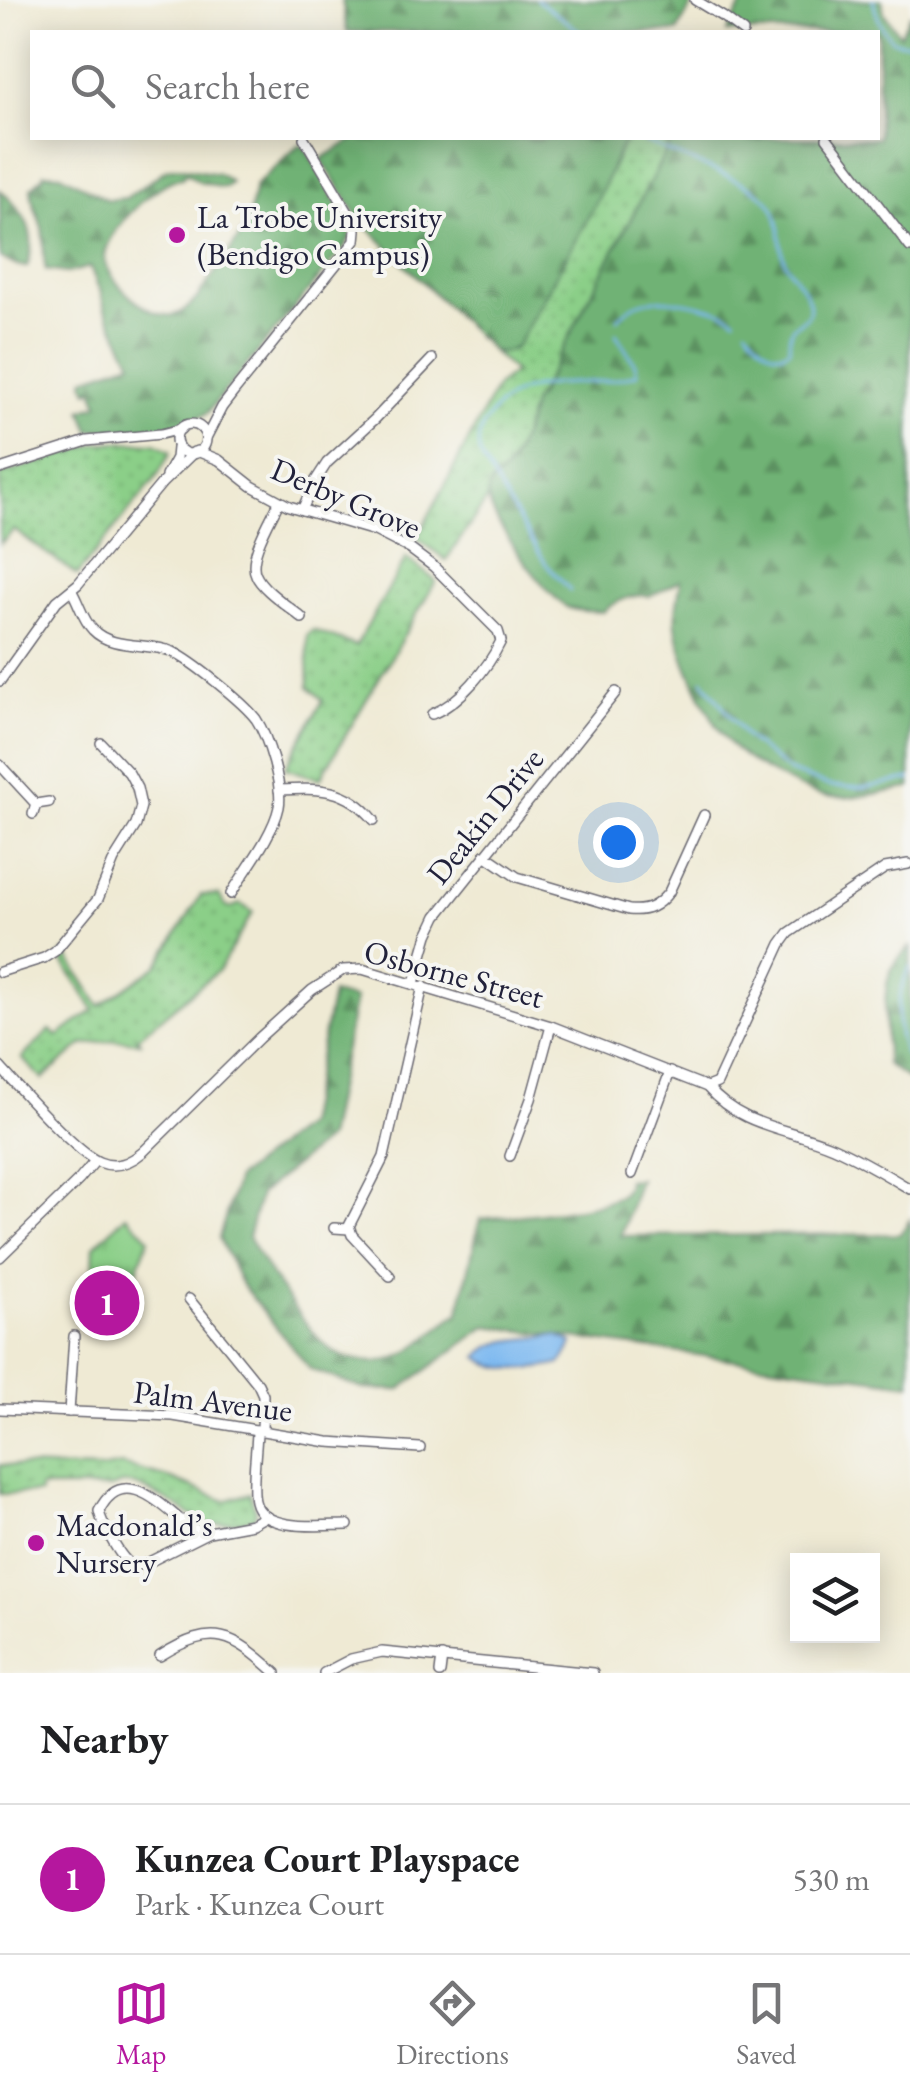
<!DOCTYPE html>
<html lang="en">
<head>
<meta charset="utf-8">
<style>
  body { margin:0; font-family:"EB Garamond",serif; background:#f2f2f2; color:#202124 }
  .controls { position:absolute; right:30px; bottom:30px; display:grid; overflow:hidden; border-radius:0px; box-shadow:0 5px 25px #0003 }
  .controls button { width:90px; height:90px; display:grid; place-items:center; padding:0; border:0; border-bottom:2px solid #e0e0e0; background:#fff; color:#202124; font:50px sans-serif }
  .you { position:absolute; left:618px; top:842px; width:35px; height:35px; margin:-25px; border:8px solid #fff; border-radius:50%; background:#1a73e8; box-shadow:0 0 0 15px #1a73e833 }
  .badge { display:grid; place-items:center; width:65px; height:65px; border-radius:50%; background:#b5179e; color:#fff; font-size:32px; font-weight:700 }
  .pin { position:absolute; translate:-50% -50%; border:5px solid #fff; box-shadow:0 2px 10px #0006 }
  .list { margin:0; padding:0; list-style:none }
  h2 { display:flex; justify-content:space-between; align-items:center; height:130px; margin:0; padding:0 40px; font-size:42px }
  h2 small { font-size:32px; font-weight:400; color:#757577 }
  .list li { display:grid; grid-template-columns:65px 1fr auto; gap:30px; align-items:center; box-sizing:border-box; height:150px; padding:0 40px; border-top:2px solid #e0e0e0 }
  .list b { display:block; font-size:38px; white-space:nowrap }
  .list p { margin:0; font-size:32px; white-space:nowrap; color:#757577 }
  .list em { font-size:32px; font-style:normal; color:#757577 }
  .icon { flex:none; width:55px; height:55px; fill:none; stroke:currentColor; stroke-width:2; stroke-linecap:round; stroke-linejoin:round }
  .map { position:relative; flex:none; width:910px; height:1673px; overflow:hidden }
  .search { position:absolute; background:#fff; box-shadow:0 5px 25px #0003; left:30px; right:30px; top:30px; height:110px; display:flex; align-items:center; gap:25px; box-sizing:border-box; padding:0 35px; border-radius:0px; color:#757577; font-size:38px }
  .sheet { height:280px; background:#fff }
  nav { display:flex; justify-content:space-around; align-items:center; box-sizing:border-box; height:140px; border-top:2px solid #e0e0e0; background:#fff; font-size:28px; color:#757577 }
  nav a { display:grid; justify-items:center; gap:5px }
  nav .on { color:#b5179e }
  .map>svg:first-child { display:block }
  .grass { fill:url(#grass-dots); stroke:#567862; stroke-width:2.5 }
  .forest { fill:url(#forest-firs); stroke:#496a58; stroke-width:2.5 }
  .park { fill:url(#park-tufts); stroke:#567862; stroke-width:2.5 }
  .water { fill:#7eb9f0; stroke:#506e96; stroke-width:2.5 }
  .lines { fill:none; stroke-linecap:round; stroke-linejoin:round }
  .stream { stroke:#7eb9f0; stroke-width:2.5 }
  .street-casing { stroke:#6a6871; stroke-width:12 }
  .street { stroke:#fff; stroke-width:9 }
  .poi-dot { fill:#b5179e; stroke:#f6f6f2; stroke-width:4 }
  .labels { text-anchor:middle; stroke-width:8; stroke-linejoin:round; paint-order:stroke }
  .poi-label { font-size:32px; fill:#22223b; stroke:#f6f6f2; text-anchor:start }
  .street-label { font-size:32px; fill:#22223b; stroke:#f6f6f2 }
</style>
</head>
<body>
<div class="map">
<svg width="910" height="1673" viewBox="0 0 910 1673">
  <defs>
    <pattern id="grass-dots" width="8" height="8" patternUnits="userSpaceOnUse" patternTransform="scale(2.5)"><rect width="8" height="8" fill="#8bcf88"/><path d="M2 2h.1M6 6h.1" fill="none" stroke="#78b176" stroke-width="1.8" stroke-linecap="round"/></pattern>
    <pattern id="forest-firs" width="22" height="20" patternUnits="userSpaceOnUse" patternTransform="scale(2.5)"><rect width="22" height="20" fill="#70b274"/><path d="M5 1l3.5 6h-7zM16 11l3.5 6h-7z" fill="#5c9060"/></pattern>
    <pattern id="park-tufts" width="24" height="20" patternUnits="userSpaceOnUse" patternTransform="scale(2.5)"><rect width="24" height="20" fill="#8bcf88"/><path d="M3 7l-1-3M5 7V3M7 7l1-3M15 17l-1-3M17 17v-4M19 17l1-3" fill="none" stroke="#78b176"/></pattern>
  </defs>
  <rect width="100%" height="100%" fill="#f6f6f2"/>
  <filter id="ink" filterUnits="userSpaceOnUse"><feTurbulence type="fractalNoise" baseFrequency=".01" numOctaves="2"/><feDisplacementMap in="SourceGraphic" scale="20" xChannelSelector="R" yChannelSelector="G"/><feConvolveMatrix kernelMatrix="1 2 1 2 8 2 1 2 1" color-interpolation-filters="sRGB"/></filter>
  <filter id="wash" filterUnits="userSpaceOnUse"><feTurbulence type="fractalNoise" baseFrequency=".0048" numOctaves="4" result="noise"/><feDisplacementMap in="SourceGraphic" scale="40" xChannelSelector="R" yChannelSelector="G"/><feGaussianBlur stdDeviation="2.25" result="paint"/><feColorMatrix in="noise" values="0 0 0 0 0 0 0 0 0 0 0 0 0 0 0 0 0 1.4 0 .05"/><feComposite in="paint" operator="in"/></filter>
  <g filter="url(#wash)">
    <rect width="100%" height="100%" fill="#efead4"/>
    <g class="grass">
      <path d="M625 138H673L537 398 533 401C529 423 519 446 509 465 501 479 488 482 487 500L446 560 417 538 497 386 514 372 491 350C501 354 510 353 518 344L596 203Z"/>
      <polygon points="114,442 155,443 170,451 170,454 155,479 77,575 14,530 0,544 0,475 96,444"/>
      <polygon points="406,558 436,581 320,779 285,768 323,700 309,687 307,635 313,630 356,646"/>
      <polygon points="201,895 219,895 225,906 231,908 240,904 253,912 219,970 137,1038 140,1042 115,1040 82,1045 42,1079 22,1058 50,1030 58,1036 94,1010 60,957 65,952 100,1006 158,965"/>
      <polygon points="0,1465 99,1469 122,1465 172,1479 225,1501 250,1493 256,1512 254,1518 244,1521 207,1525 167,1500 133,1484 121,1484 111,1488 39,1488 40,1493 0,1494"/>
    </g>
    <g class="forest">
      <polygon points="342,0 695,0 677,32 347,32"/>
      <path d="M745 0H882L884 13 900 35 910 14V788C883 792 852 801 825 796 802 792 755 766 736 750 713 730 679 656 676 626 674 612 679 594 681 580L649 597C636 592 613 602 603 612 592 611 574 612 565 606 546 594 482 511 488 491 491 479 502 476 508 467 519 447 528 423 533 401L537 398 673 138H878V32H727Z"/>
      <path d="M356 138H625L596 203 518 344C510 354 501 354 491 350L360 220 321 159Z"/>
      <path d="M299 145 305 147 350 226 351 236 344 248 207 413C171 436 129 426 90 431L82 410 99 404 93 389 88 391 84 382 85 378 132 362 105 309 101 294 90 267 67 273 46 270C42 256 45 242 42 228 38 213 31 203 31 188L43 177 44 173 61 174 108 200 126 198 167 169 177 167 218 174 231 182C221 195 213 181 201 183L186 173 182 178C157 180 103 234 105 259 108 282 149 319 173 315 184 313 191 305 198 297L247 226 255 186Z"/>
      <path d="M0 190C25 212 39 233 27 267L15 265 0 257Z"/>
      <path d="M910 947V1080L886 1064C886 1041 882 993 890 973 894 962 902 955 910 947Z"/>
      <path d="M332 994 355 999 327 1139 260 1194 248 1237C261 1261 313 1342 336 1353 354 1362 378 1365 396 1358 414 1351 443 1324 459 1312L480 1219C511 1216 599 1211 621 1194 627 1188 626 1188 627 1180L639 1179 621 1236 900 1234 910 1220V1384L487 1326 399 1390 363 1389 310 1369 242 1285 219 1238 237 1178 305 1125Z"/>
    </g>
    <polygon class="park" points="126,1215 149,1238 126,1299 126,1325 90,1334 87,1326 91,1317 94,1246"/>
    <path class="water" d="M557 1335 573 1343 561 1364C538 1370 497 1373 478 1357 495 1335 532 1340 557 1335Z"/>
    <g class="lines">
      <g class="stream">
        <polyline points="537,0 581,32"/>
        <path d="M873 0C875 12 882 32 893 40 898 43 904 43 910 43"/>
        <path d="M639 139C669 155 754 179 771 205 783 223 777 245 786 264 793 277 814 297 809 312 807 321 798 321 793 327 788 333 790 343 789 350 771 361 758 341 746 328"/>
        <path d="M618 319C638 292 671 299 699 305 713 309 725 311 736 319"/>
        <path d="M570 590 546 564 483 461C476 447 477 436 485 423 511 378 560 385 606 381 617 380 627 376 637 374L635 364 616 334"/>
        <polyline points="703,680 747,738 790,772 830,786 863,788 910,779"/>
        <path d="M910 967C896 992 893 1037 910 1061"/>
      </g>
    </g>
  </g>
  <g filter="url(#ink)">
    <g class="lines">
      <g class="street-casing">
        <g id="street">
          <polyline points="695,0 723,17 743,32"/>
          <polyline points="827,138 910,247"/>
          <circle cx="191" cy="439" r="15"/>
          <polyline points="206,438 222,407 232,394 355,241 356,230 355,224 304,138"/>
          <path d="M197 451 219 460 252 486 289 506 375 531 410 549 434 567 498 631 501 641C488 668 460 703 432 714"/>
          <polyline points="0,469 87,441 161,434 181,429"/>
          <polyline points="166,476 176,458 177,448"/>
          <path d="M279 502C271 519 247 558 256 575 262 590 290 607 302 618"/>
          <polyline points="302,510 314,483 327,463 376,418 432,359"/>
          <path d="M71 590C79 602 82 619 93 630 112 650 149 642 173 652 192 661 243 702 256 719 268 737 283 786 279 807 273 835 246 869 231 894"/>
          <polyline points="0,681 57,601 78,584 162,483 194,452"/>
          <polyline points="0,765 36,804"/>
          <path d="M279 790C318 788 347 787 374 820"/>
          <polyline points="33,814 36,804 49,802"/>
          <path d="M485 855 517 877 629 910C647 912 658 906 669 892L704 815"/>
          <polyline points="0,972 44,958 55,951 98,899 114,860 136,825 141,806 137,788 129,773 101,743"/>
          <polyline points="414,983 428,935 437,916 616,692"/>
          <path d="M0 1067C19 1088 76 1153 99 1162 116 1169 130 1163 143 1152L259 1038 312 990 343 970 362 969 551 1026 707 1087C741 1127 788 1128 833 1147 860 1159 885 1174 910 1189"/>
          <polyline points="707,1087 717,1083 781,944 789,933 885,868 908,864"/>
          <polyline points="510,1156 531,1099 551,1026"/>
          <polyline points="632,1174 670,1072"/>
          <polyline points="334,1228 349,1229"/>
          <polyline points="0,1257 79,1180 95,1161"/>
          <polyline points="390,1276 352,1235 349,1226 384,1157 423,986"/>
          <polyline points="189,1299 258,1384 263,1395 262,1430"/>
          <polyline points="0,1409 173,1416 328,1442 420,1448"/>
          <polyline points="69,1412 74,1336"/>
          <path d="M257 1430C257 1448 251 1485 255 1501 262 1533 324 1525 348 1525"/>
          <path d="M203 1535C195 1527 185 1524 177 1517 152 1496 120 1469 99 1511 101 1522 119 1556 129 1563 135 1567 138 1565 145 1564L209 1532 252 1524 266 1516"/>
          <path d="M160 1656C214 1622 233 1634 276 1673"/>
          <polyline points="324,1673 351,1659 382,1652 593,1673"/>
          <polyline points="440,1673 442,1657"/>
        </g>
      </g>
      <use href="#street" class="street"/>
    </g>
  </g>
  <g class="poi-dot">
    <circle cx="177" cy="235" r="10"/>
    <circle cx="36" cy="1543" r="10"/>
  </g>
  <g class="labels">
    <g class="poi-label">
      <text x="197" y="228">La Trobe University<tspan x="197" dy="37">(Bendigo Campus)</tspan></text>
      <text x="56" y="1536">Macdonald’s<tspan x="56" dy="37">Nursery</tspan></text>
    </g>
    <g class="street-label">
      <text transform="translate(346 498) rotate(23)" y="11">Derby Grove</text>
      <text transform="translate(485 816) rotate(-51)" y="11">Deakin Drive</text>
      <text transform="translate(454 974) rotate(15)" y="11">Osborne Street</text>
      <text transform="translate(213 1401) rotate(7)" y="11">Palm Avenue</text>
    </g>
  </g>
</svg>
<div class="controls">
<button><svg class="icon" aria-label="layers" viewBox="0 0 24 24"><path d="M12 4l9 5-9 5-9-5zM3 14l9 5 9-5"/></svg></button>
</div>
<div class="you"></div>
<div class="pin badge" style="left:107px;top:1303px">1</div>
<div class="search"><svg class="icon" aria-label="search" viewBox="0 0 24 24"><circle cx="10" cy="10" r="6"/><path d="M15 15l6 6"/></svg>Search here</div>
</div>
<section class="sheet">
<h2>Nearby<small></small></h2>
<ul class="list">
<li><span class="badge">1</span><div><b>Kunzea Court Playspace</b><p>Park · Kunzea Court</p></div><em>530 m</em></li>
</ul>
</section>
<nav>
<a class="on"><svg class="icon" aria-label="map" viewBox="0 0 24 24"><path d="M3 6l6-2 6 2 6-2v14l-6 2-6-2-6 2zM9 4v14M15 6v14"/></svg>Map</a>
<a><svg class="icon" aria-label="directions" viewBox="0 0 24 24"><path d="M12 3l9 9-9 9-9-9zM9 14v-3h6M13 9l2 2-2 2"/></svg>Directions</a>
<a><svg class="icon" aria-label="saved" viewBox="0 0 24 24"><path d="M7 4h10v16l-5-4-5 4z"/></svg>Saved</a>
</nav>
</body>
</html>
